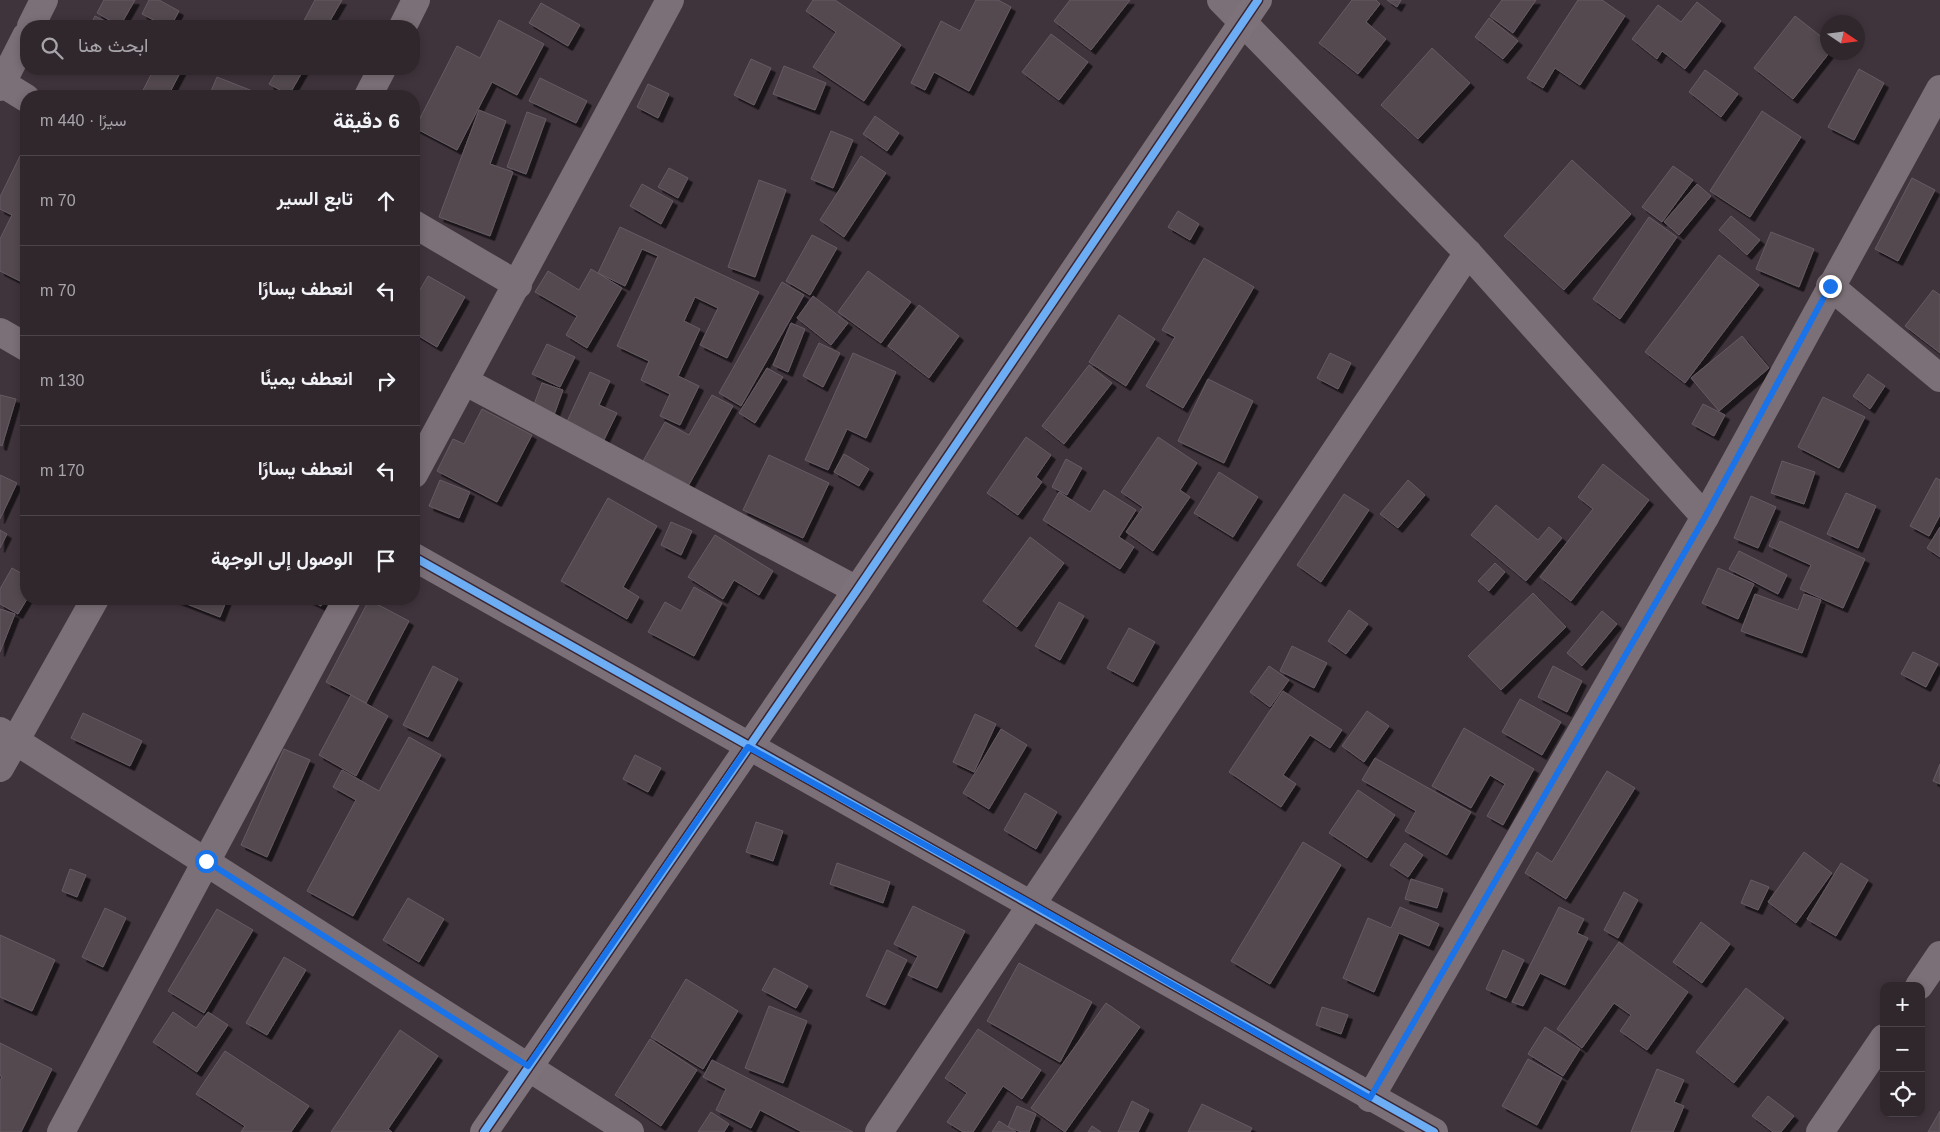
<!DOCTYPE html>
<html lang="ar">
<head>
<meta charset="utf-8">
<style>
  body { margin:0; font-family:Arial,Vazirmatn,sans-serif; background:#3c3339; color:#f1f3f6; direction:rtl }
  .controls { position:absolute; right:15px; bottom:15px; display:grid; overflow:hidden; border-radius:10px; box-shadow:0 2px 8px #0003 }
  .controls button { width:45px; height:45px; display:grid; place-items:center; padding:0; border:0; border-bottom:1px solid #4b4449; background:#30272d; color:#f1f3f6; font:25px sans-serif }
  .compass { position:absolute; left:1820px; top:15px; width:45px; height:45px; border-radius:50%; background:#30272d; box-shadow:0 2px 8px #0003; rotate:103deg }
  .stop { position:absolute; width:15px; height:15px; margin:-11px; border:4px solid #1a73e8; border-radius:50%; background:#fff }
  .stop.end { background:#1a73e8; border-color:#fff; box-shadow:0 1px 5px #0008 }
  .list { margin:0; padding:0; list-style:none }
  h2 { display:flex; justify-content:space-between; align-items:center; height:65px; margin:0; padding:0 20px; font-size:21px }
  h2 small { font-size:16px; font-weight:400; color:#a8a5aa }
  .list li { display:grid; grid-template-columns:32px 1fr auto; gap:15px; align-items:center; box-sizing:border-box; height:90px; padding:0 20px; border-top:1px solid #4b4449 }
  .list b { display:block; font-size:19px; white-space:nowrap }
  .list em { font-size:16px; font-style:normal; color:#a8a5aa }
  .icon { flex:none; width:28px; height:28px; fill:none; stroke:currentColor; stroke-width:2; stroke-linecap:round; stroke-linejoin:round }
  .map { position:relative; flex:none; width:1940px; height:1132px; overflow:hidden; direction:ltr }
  .search { position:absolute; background:#30272d; box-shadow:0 2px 8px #0003; left:20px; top:20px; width:400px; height:55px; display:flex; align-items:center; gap:12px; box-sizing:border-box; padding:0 18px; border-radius:20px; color:#a8a5aa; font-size:19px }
  .panel { position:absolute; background:#30272d; box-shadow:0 2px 8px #0003; left:20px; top:90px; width:400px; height:515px; border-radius:20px; direction:rtl }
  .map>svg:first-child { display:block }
  .building { fill:#53484f; stroke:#665b63; filter:url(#shadow) }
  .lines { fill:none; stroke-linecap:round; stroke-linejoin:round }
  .street { stroke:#7b7077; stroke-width:28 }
  .secondary { stroke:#7e727a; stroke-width:28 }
  .cycleway-casing { stroke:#3a2533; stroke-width:11 }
  .cycleway { stroke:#6dadf4; stroke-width:8 }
  .route { stroke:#1a73e8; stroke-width:6 }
</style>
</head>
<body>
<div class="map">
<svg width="1940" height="1132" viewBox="0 0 1940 1132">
  <defs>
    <filter id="shadow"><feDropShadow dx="4.5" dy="4.5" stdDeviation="0" flood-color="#0009"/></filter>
  </defs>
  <rect width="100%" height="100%" fill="#40343c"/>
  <g class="building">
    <polygon points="104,0 135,0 120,26 97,13"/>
    <polygon points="149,0 159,0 179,11 171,26 165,26 142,14"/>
    <polygon points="315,0 342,0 327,26 301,26"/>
    <polygon points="813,0 835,0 901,45 864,101 813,67 836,32 806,11"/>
    <polygon points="976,0 998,0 1011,7 969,91 934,72 925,90 911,83 941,21 960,31"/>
    <polygon points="1070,0 1130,0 1091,50 1054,21"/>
    <polygon points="1352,0 1376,0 1380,4 1366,22 1386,39 1358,74 1319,43"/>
    <polygon points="1387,0 1401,0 1397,7"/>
    <polygon points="1502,0 1536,0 1513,33 1490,16"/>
    <polygon points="1578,0 1602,0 1625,16 1580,85 1555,68 1543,88 1527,78"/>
    <polygon points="1697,2 1721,21 1685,69 1662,51 1657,59 1632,39 1658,5 1681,22"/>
    <polygon points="541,3 580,25 568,46 529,23"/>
    <polygon points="95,16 115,26 90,26"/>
    <polygon points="1795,16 1828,42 1828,52 1830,52 1793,99 1754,68"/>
    <polygon points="1489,18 1518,41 1503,59 1475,37"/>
    <polygon points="499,20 544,44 517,95 492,82 457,150 415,128 457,46 480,58"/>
    <polygon points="1051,34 1088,62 1059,100 1022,72"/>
    <polygon points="1432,48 1470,83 1418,139 1381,105"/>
    <polygon points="751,59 771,68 754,105 734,95"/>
    <polygon points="784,66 826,83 815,110 773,94"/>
    <polygon points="154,69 182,69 168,96 140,96"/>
    <polygon points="278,69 304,69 289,95 269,84"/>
    <polygon points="1859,69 1884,83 1854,140 1828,127"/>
    <polygon points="1705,70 1738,94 1721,117 1689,92"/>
    <polygon points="217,77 260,94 259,96 209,96"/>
    <polygon points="540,78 587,101 576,123 529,101"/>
    <polygon points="648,84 669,94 658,118 637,107"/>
    <polygon points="479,110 506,121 490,164 513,172 490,236 439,217"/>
    <polygon points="1762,111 1801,137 1750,217 1710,191"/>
    <polygon points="527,112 546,119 526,174 507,167"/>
    <polygon points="875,116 899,133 887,151 863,134"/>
    <polygon points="831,131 853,140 833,188 811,179"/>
    <polygon points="20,156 26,159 26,284 0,271 0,239 12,215 0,209 0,197"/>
    <polygon points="861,156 886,173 844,237 820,220"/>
    <polygon points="1572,160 1631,214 1564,290 1504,236"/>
    <polygon points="1673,166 1693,180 1662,222 1642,207"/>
    <polygon points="669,168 688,178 678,198 658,187"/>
    <polygon points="1912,178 1935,190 1898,261 1875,249"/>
    <polygon points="759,180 786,190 755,277 728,267"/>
    <polygon points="642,184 673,201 661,224 630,206"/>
    <polygon points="1697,184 1711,196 1679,235 1664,222"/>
    <polygon points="1178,211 1199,224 1190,240 1168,227"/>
    <polygon points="1731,216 1760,240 1747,255 1719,230"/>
    <polygon points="1649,217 1677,237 1620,319 1593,299"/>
    <polygon points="620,227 759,292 727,358 700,345 718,308 695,297 684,321 700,329 678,376 699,386 680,425 660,416 670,394 641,380 649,361 617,346 658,256 642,249 625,286 598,273"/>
    <polygon points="1771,232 1814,249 1799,287 1756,269"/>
    <polygon points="812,235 837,248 810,295 786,281"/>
    <polygon points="1719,255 1759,285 1685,383 1645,352"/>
    <polygon points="1204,258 1254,287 1183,408 1146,386 1175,337 1162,330"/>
    <polygon points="591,269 622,288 587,348 566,335 577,316 535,292 548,271 579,290"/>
    <polygon points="868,271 911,302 881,343 838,312"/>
    <polygon points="428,276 465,297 437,347 414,333 414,300"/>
    <polygon points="782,282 804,295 741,406 719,393"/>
    <polygon points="1933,290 1940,295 1940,353 1905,326"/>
    <polygon points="813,296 848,323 831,345 797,318"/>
    <polygon points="919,305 959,336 929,378 888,346"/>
    <polygon points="1119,315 1155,339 1126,386 1089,362"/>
    <polygon points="791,323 805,329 788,372 773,365"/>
    <polygon points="1742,336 1769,368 1719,411 1691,378"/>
    <polygon points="819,343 840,353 823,387 803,376"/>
    <polygon points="547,344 575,357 560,387 532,374"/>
    <polygon points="853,353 896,372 866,438 847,429 828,470 805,460"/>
    <polygon points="1330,353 1351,363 1338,389 1317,378"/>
    <polygon points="1089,365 1112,383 1064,444 1042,426"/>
    <polygon points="767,368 783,377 755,423 739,413"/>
    <polygon points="590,372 610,381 599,405 617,413 601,446 564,428"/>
    <polygon points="1868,374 1885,386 1870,409 1853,396"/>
    <polygon points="1208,379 1253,401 1224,463 1178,441"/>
    <polygon points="542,383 563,390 554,415 533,407"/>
    <polygon points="0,395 16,399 2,446 0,445"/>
    <polygon points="712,395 733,406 687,488 642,463 665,422 689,435"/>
    <polygon points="1823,397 1865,417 1839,468 1798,447"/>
    <polygon points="1703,404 1725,415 1714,436 1692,424"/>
    <polygon points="482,409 532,435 497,502 437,471 453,439 464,444"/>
    <polygon points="1026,437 1051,455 1036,477 1042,482 1018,515 987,493"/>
    <polygon points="1158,437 1197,463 1180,490 1190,497 1153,551 1126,532 1143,507 1121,492"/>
    <polygon points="844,454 869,469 859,486 834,472"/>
    <polygon points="769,455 829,483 803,538 743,510"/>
    <polygon points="1066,459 1082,468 1067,495 1052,487"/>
    <polygon points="1782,461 1815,472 1804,504 1771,493"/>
    <polygon points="1603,464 1649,500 1571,601 1540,577 1593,509 1578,497"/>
    <polygon points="1219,472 1258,497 1233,537 1194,513"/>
    <polygon points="0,475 17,483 0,519"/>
    <polygon points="1936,478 1940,480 1940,515 1929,536 1910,526"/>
    <polygon points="440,480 470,492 459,518 429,506"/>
    <polygon points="1408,480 1425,495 1398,528 1380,514"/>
    <polygon points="1104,490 1136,510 1119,537 1134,547 1120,569 1043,520 1059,492 1090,512"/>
    <polygon points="1846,493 1876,506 1858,548 1827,534"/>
    <polygon points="1344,494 1369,510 1321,582 1297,565"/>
    <polygon points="1751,496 1776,507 1758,548 1734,538"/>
    <polygon points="608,498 657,526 623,587 639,597 627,619 561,581"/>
    <polygon points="1496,505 1538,540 1549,527 1562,538 1526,581 1471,535"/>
    <polygon points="1780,521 1865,559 1843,608 1800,589 1811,565 1769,546"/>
    <polygon points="671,522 692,531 681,555 661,545"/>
    <polygon points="1940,527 1940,557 1927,548"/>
    <polygon points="0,530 7,534 0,548"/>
    <polygon points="715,535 773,571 759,595 734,580 723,599 688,577"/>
    <polygon points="1030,537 1064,563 1017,627 983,601"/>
    <polygon points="1739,551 1787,575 1778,594 1729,569"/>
    <polygon points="1495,563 1505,572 1489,591 1478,581"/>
    <polygon points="12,568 26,576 27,599 18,614 0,604 0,589"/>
    <polygon points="1718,568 1754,584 1738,619 1702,603"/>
    <polygon points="694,587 722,603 694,656 648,632 665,602 681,611"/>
    <polygon points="1533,593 1566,627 1501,690 1468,656"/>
    <polygon points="1755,594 1798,610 1804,594 1821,600 1802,653 1741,631"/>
    <polygon points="174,599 227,599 220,617"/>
    <polygon points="307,599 325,599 321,606"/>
    <polygon points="369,600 409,621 366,703 326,682"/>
    <polygon points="1059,602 1084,616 1060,660 1035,646"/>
    <polygon points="0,609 15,614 0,652"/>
    <polygon points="1349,610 1368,624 1346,654 1328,641"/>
    <polygon points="1602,611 1617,624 1582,666 1567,653"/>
    <polygon points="1129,628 1155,642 1133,682 1107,668"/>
    <polygon points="1292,646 1327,663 1314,688 1280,671"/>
    <polygon points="1913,652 1938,664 1926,687 1901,674"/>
    <polygon points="433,666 458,679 428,737 403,725"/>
    <polygon points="1269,666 1289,680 1270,707 1250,692"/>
    <polygon points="1553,666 1582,681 1567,712 1538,697"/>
    <polygon points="1283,691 1342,730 1330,748 1310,735 1283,775 1296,784 1281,807 1229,772"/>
    <polygon points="351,695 388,716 356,776 319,755"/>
    <polygon points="1520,699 1561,722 1542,755 1502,732"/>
    <polygon points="1367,711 1389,726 1364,762 1342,746"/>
    <polygon points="83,713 142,741 130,766 71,738"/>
    <polygon points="975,714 996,724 974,772 953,762"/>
    <polygon points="1464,728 1534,769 1503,825 1487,816 1505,784 1490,775 1471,808 1432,786"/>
    <polygon points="1001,729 1027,745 989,809 963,793"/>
    <polygon points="409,737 441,755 353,916 307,891 356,800 333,787 342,770 379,791"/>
    <polygon points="284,749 310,760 267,857 241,845"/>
    <polygon points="635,755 661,768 648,792 623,779"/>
    <polygon points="1375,758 1471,812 1447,855 1405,831 1416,811 1362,780"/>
    <polygon points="1940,764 1940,784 1933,781"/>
    <polygon points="1607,771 1635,788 1566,899 1525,873 1537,852 1552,862"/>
    <polygon points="1358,790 1395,815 1367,858 1329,833"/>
    <polygon points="1025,793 1057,812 1036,849 1004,830"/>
    <polygon points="756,822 783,831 773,861 746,852"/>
    <polygon points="1303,842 1341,865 1270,984 1231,961"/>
    <polygon points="1405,843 1423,855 1408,877 1390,865"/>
    <polygon points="1804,852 1832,873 1796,923 1768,902"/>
    <polygon points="837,863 890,882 883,903 830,884"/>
    <polygon points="1841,863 1868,880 1836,936 1807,919"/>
    <polygon points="70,869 86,875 77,897 62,891"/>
    <polygon points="1411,879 1443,889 1437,908 1405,899"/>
    <polygon points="1751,880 1769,887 1758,910 1741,903"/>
    <polygon points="1624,892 1638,900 1618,938 1604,930"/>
    <polygon points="408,898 444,919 419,962 383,940"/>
    <polygon points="913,906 965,931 937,988 908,975 918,956 894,944"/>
    <polygon points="1400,907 1439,924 1429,946 1399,933 1374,992 1343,978 1368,918 1391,928"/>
    <polygon points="1559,907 1584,919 1577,933 1588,938 1565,985 1540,973 1523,1006 1512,1002"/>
    <polygon points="105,908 126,918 103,967 82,957"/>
    <polygon points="217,909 253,930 204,1013 168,991"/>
    <polygon points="1701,922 1730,944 1702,983 1673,962"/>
    <polygon points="0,935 55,960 32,1011 0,997"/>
    <polygon points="1619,942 1688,992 1647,1050 1620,1031 1631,1015 1614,1003 1582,1048 1557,1029"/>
    <polygon points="887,950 907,960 885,1005 866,996"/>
    <polygon points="1503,950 1524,960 1506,998 1486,989"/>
    <polygon points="284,957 306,970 267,1035 246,1023"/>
    <polygon points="1019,963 1092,1002 1060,1062 987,1021"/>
    <polygon points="774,968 808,986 796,1008 762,990"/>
    <polygon points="686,979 738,1011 703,1069 651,1037"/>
    <polygon points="1746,988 1784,1018 1734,1083 1696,1052"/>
    <polygon points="1106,1003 1140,1027 1065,1132 1031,1108"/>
    <polygon points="769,1006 807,1021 783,1083 745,1068"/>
    <polygon points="1322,1007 1348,1015 1341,1034 1316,1025"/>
    <polygon points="173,1012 196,1028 208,1012 228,1025 197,1072 153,1042"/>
    <polygon points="1545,1027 1580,1049 1563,1076 1528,1054"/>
    <polygon points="978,1029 1041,1070 1022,1099 1003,1086 973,1132 963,1132 947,1122 967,1093 945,1078"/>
    <polygon points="400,1030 438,1056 388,1129 392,1132 331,1132"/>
    <polygon points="650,1039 697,1070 661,1126 615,1095"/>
    <polygon points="0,1043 52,1069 21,1132 0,1132 0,1081 2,1077 0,1075"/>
    <polygon points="225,1051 309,1106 291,1132 241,1132 245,1126 196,1094"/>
    <polygon points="1528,1059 1562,1078 1537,1125 1502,1106"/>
    <polygon points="712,1060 853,1132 802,1132 760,1110 751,1128 716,1110 726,1089 703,1077"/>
    <polygon points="1657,1069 1684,1080 1674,1102 1684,1106 1673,1132 1631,1132"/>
    <polygon points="1768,1096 1794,1116 1781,1132 1773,1132 1752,1116"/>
    <polygon points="1132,1101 1149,1110 1138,1132 1118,1132"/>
    <polygon points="1202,1104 1252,1128 1250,1132 1188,1132"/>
    <polygon points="1017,1106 1036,1114 1029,1132 1021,1132 1008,1127"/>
    <polygon points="1940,1111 1940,1132 1928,1132"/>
    <polygon points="711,1112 729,1124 724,1132 698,1132"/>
    <polygon points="999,1121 1016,1132 992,1132"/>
    <polygon points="1092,1126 1101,1132 1088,1132"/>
  </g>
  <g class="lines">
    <g class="street">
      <polyline points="1221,0 1468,253 1705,517"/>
      <polyline points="31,26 44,0"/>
      <polyline points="403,26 416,0"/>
      <polyline points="0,82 26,98"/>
      <polyline points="0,87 26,36"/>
      <polyline points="368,96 382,69"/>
      <polyline points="414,224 518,285"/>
      <polyline points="1830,286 1940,378"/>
      <polyline points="0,332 26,347"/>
      <polyline points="464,381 857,590"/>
      <polyline points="414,474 670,0"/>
      <polyline points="414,557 1434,1132"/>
      <polyline points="0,731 630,1132"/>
      <polyline points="0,768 95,599"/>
      <polyline points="1919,986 1940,955"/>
      <polyline points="1370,1098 1705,517 1940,89"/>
      <polyline points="61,1132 347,599"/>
      <polyline points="879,1132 1468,253"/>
      <polyline points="1820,1132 1884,1038"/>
    </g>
    <polyline class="secondary" points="484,1132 857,590 1258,0"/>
    <g class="cycleway-casing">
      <g id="cycleway">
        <polyline points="414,557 1434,1132"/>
        <polyline points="484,1132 857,590 1258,0"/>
      </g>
    </g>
    <use href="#cycleway" class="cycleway"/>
  </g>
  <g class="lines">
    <polyline class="route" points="206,861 528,1066 748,747 1032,904 1370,1098 1705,517 1830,286"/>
  </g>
</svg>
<div class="controls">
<button>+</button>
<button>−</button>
<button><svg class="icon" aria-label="locate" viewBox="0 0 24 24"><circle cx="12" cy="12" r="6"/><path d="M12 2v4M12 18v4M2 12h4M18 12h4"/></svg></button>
</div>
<svg class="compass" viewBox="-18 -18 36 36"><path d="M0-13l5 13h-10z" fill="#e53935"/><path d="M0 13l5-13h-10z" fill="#a8a5aa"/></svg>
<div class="stop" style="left:206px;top:861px"></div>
<div class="stop end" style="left:1830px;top:286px"></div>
<div class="search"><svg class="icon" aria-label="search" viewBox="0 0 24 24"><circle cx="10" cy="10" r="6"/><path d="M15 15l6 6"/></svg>ابحث هنا</div>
<section class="panel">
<h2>6 دقيقة<small>سيرًا · 440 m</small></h2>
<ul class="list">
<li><svg class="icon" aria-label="ahead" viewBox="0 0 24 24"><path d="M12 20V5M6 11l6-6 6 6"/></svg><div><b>تابع السير</b></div><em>70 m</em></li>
<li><svg class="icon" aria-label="left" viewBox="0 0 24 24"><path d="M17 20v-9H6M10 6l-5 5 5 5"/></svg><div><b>انعطف يسارًا</b></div><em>70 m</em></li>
<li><svg class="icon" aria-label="right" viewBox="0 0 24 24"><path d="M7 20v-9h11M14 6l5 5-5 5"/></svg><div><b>انعطف يمينًا</b></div><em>130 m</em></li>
<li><svg class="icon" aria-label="left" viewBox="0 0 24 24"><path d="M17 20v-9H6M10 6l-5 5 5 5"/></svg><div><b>انعطف يسارًا</b></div><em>170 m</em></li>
<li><svg class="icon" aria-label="arrive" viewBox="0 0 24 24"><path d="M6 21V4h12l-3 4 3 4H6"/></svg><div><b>الوصول إلى الوجهة</b></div></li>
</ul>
</section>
</div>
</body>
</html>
